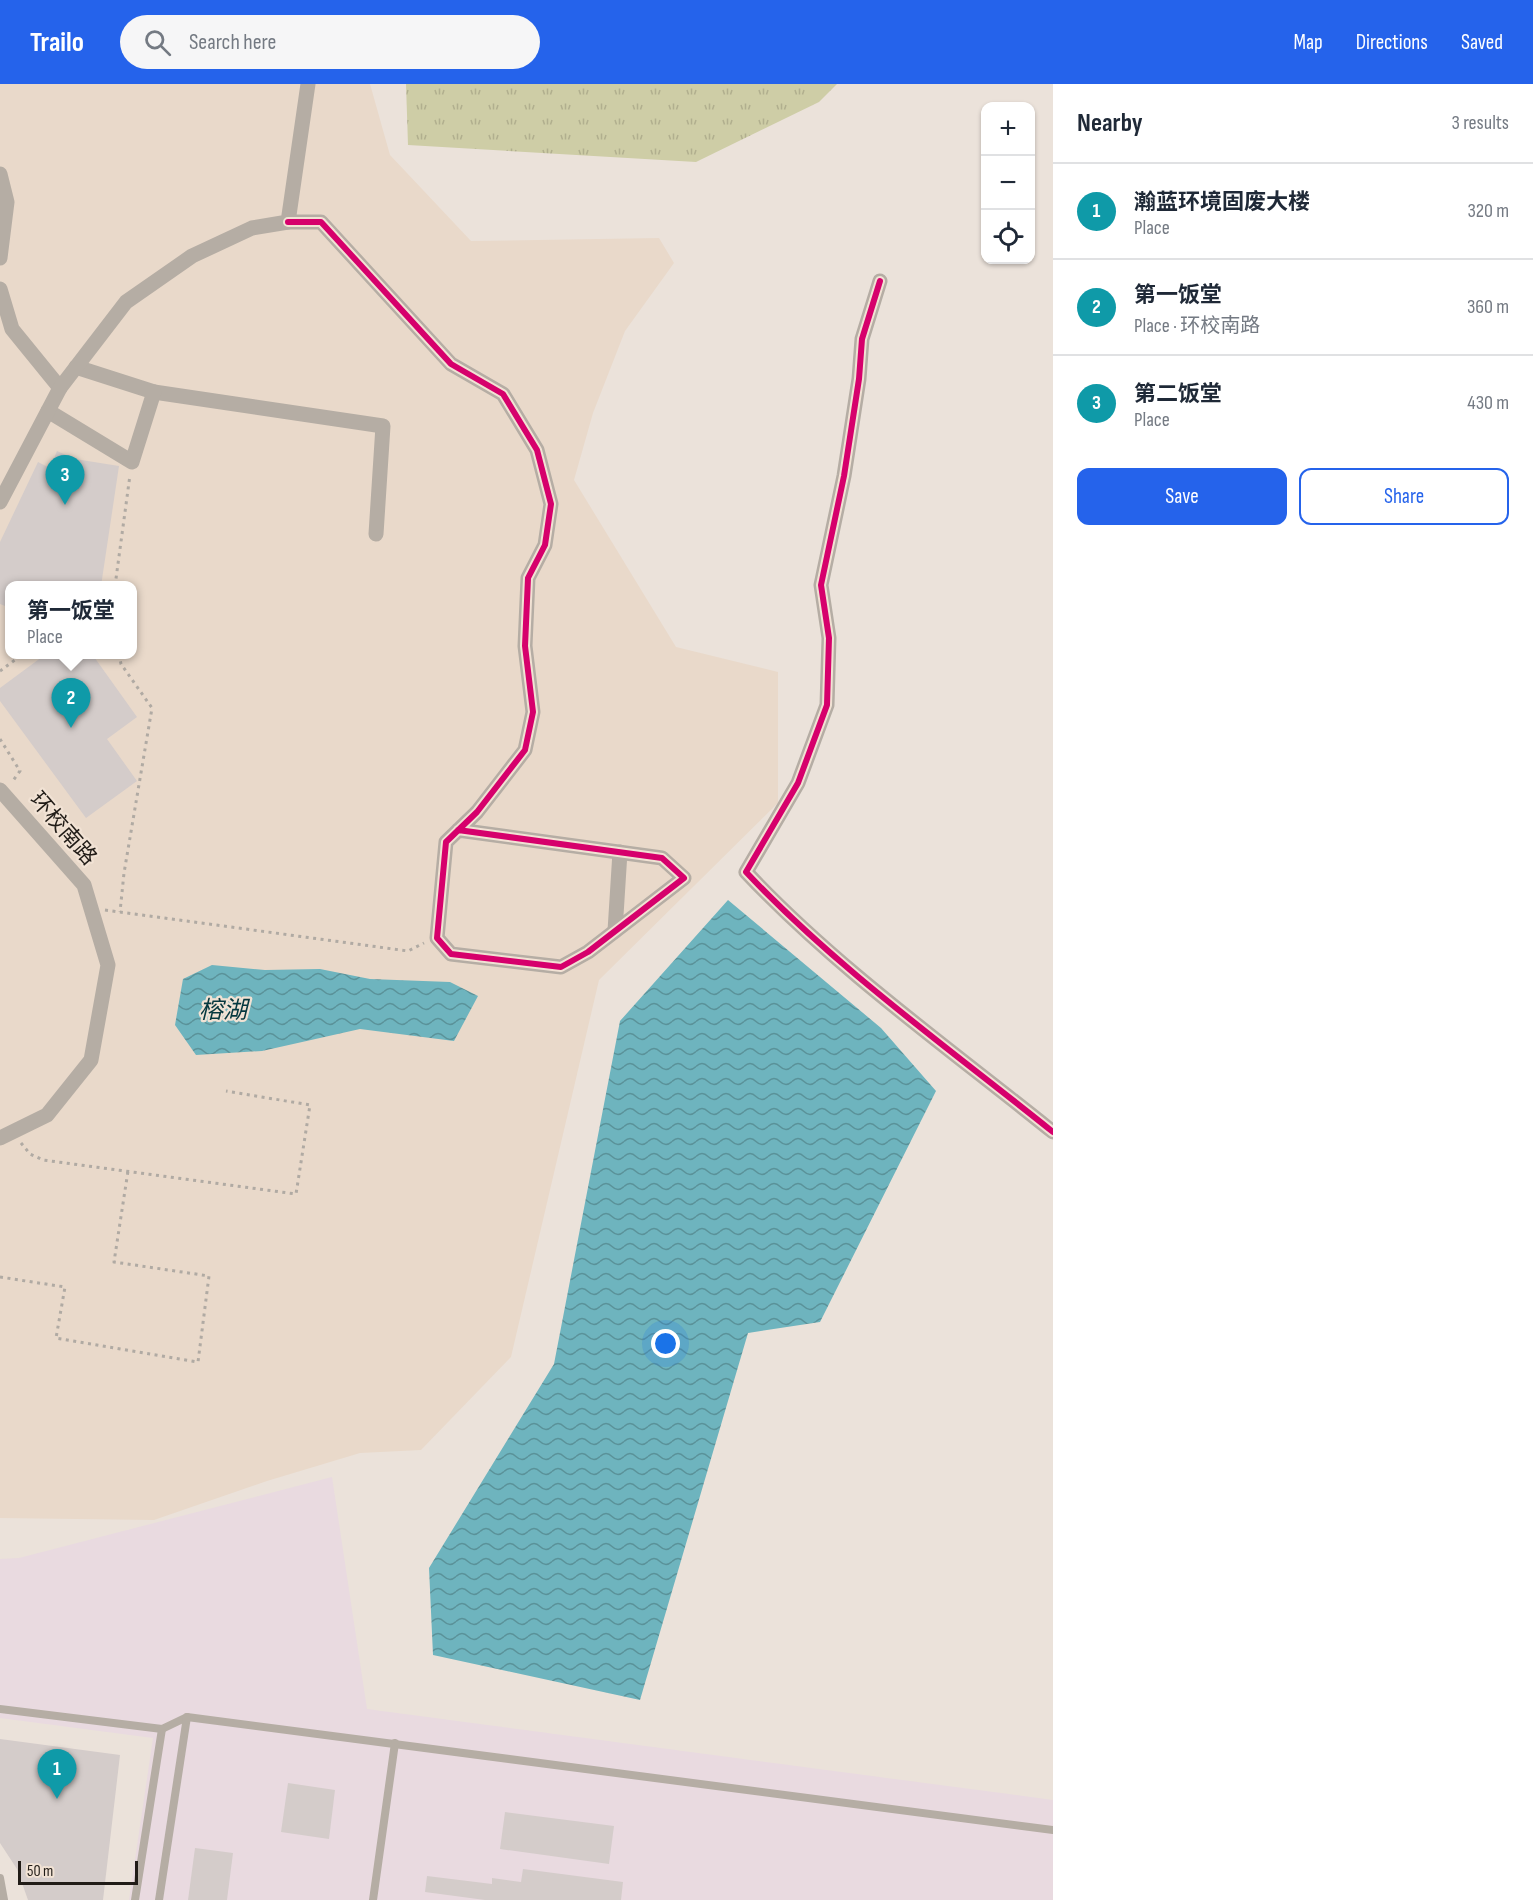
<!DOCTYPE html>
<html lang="en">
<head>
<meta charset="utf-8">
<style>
  body { margin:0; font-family:"Sofia Sans Condensed","Noto Sans SC",sans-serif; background:#f6f6f7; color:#1f2937 }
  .controls { position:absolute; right:18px; top:18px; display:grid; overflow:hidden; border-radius:12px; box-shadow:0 2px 4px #0004 }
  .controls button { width:54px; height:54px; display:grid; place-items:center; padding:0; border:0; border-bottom:2px solid #e0e1e3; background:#fff; color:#1f2937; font:30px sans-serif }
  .scale { position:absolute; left:18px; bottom:15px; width:120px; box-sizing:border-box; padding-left:6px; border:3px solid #211c17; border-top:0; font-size:16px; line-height:21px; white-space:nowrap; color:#211c17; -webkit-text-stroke:4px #f1e2d4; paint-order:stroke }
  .you { position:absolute; left:666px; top:1260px; width:21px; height:21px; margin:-15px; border:4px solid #fff; border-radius:50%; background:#1a73e8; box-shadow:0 0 0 9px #1a73e833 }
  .badge { display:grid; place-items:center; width:39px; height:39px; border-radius:50%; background:#2563eb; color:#fff; font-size:20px; font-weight:700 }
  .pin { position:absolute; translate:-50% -50px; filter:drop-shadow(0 2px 3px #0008) }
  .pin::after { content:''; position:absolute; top:32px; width:21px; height:18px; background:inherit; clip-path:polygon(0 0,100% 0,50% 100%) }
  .popup { position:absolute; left:5px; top:497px; width:132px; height:78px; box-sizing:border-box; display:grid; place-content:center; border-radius:12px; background:#fff; filter:drop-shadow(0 2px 4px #0005); font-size:20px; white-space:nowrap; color:#747a83 }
  .popup b { font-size:22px; color:#1f2937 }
  .popup::after { content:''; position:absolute; left:50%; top:100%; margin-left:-12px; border:12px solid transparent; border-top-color:#fff }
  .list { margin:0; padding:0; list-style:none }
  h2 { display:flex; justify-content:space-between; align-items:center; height:78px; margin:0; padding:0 24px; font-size:26px }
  h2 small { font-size:20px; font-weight:400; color:#747a83 }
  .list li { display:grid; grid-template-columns:39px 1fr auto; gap:18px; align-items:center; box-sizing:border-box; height:96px; padding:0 24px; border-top:2px solid #e0e1e3 }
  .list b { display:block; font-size:22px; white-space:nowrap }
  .list p { margin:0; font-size:20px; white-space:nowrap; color:#747a83 }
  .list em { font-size:20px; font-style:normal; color:#747a83 }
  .actions { display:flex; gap:12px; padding:18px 24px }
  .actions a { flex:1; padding:14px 0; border:2px solid #2563eb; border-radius:12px; text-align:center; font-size:21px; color:#2563eb }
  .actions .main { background:#2563eb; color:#fff }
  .icon { flex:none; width:33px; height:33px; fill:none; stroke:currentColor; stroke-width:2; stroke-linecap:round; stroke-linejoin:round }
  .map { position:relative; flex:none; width:1053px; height:1816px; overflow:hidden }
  header { display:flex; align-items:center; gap:36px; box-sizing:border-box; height:84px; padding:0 30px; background:#2563eb; color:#fff }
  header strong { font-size:28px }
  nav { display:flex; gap:33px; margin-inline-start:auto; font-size:21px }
  .search { width:420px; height:54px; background:#f6f6f7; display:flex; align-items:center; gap:15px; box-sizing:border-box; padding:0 21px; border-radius:33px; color:#747a83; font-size:22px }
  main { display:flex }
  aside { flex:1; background:#fff }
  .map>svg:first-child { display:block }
  .industrial { fill:#e9dae0 }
  .built { fill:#e9d9ca; fill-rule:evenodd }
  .grass { fill:url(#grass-tufts) }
  .water { fill:url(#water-waves) }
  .building { fill:#d4ccca }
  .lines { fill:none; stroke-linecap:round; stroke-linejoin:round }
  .path { stroke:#b0aaa3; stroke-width:3; stroke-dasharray:3 4.5; stroke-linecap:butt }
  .service { stroke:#b5ada4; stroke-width:8 }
  .minor { stroke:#b5ada4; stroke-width:15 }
  .cycleway-casing { stroke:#f1e2d4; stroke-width:10 }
  .cycleway { stroke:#d6006c; stroke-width:6 }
  .labels { text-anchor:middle; stroke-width:4.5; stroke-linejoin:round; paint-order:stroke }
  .street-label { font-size:22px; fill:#211c17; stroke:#f1e2d4 }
  .water-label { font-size:24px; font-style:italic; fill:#06383f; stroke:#f1e2d4 }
</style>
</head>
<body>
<header>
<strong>Trailo</strong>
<div class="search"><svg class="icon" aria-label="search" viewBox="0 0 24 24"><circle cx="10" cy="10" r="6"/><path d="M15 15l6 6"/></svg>Search here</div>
<nav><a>Map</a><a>Directions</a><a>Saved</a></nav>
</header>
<main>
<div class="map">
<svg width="1053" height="1816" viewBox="0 0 1053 1816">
  <defs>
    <pattern id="grass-tufts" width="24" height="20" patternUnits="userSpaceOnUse" patternTransform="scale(1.5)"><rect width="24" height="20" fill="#cecda6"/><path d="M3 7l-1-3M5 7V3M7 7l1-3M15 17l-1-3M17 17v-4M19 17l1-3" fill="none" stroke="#b1af8e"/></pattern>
    <pattern id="water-waves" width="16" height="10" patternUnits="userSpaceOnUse" patternTransform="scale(1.5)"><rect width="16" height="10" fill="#6eb4be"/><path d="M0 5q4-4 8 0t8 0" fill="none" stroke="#5a9299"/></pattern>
  </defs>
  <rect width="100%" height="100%" fill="#ebe2da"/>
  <polygon class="industrial" points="332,1393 367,1625 1053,1716 1053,1816 129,1816 153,1654 0,1634 0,1475 19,1474"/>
  <path class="built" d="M0 0H370L390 71 471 157 659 154 674 179 625 247 593 329 574 396 676 563 778 588V719L599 896 511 1273 421 1366 360 1369 267 1397 154 1436 0 1434ZM10 502H132V570H10Z"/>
  <polygon class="grass" points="406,0 837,0 819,18 696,78 408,61"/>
  <g class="water">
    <polygon points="728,816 881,944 936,1007 820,1238 748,1249 640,1616 433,1571 429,1484 554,1280 620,937"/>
    <polygon points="212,881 265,886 320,885 370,895 450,898 478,912 454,957 360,945 262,967 196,971 175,941 183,895"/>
  </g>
  <g class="building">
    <polygon points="57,367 75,375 119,382 101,502 10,502 10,524 0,520 0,458 38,378 50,384"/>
    <polygon points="46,570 92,570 137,633 107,655 137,697 86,734 0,617 0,604"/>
    <polygon points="0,1655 120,1671 103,1816 28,1816 17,1785 0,1759"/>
    <polygon points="288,1699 335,1706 329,1755 281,1748"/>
    <polygon points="505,1728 614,1742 609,1780 500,1765"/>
    <polygon points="195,1764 233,1769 227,1816 188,1816"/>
    <polygon points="523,1785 623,1798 621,1816 485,1816 425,1808 427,1792 492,1800 492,1794 521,1798"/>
  </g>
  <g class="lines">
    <g class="path">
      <polyline points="115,502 130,391"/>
      <polyline points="119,570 121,580 152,624 124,789 120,828"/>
      <polyline points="0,587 23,570"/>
      <polyline points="0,655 20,687 12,698"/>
      <polyline points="105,826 408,867 424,859"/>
      <polyline points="21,1059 30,1070 43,1076 296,1110 310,1021 226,1007"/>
      <polyline points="0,1193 65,1203 56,1254 198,1278 209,1192 114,1178 128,1087"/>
    </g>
    <g class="service">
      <polyline points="0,1625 162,1645 187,1633 1053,1746"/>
      <polyline points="0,1794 4,1816"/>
      <polyline points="135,1816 162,1645"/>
      <polyline points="159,1816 187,1633"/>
      <polyline points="373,1816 395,1659"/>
    </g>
    <g class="minor">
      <polyline points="0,90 7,118 0,174"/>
      <polyline points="288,138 321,138 451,280 503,310 537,366 551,420 545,461 528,494 525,562 533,628 525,666 477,728 446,758 437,854 451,870 561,883 588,868 684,794 662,774 458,746"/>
      <path d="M880 197 862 255 859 295 844 392 821 501 829 554 827 621 798 699 746 788C836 884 950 965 1053 1048"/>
      <polyline points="0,205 12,245 60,304"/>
      <polyline points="154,308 383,342 376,450"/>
      <polyline points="48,327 132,378 154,308 76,283"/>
      <polyline points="0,418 60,304 126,218 192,172 252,144 288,138 308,0"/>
      <polyline points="0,706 84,801 108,881 91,976 47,1031 0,1054"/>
      <polyline points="615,847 620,768"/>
    </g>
    <g class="cycleway-casing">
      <g id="cycleway">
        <polyline points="288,138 321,138 451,280 503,310 537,366 551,420 545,461 528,494 525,562 533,628 525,666 477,728 446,758 437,854 451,870 561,883 588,868 684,794 662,774 458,746"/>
        <path d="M880 197 862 255 859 295 844 392 821 501 829 554 827 621 798 699 746 788C836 884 950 965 1053 1048"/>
      </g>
    </g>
    <use href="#cycleway" class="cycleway"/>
  </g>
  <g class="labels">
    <g class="street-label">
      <text transform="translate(64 744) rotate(49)" y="8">环校南路</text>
    </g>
    <g class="water-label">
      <text x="223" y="934">榕湖</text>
    </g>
  </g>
</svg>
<div class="controls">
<button>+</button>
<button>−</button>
<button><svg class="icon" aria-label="locate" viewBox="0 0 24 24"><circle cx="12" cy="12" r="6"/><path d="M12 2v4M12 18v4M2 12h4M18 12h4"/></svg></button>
</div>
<div class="scale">50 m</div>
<div class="you"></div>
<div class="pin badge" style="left:57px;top:1715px;background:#0f9aa8">1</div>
<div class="pin badge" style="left:71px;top:644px;background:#0f9aa8">2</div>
<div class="popup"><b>第一饭堂</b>Place</div>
<div class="pin badge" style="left:65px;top:421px;background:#0f9aa8">3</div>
</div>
<aside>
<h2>Nearby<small>3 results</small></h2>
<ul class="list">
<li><span class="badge" style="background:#0f9aa8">1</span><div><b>瀚蓝环境固废大楼</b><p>Place</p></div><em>320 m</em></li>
<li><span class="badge" style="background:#0f9aa8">2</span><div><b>第一饭堂</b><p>Place · 环校南路</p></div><em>360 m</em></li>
<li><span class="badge" style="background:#0f9aa8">3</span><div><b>第二饭堂</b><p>Place</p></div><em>430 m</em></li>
</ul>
<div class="actions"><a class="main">Save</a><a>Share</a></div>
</aside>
</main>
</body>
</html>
